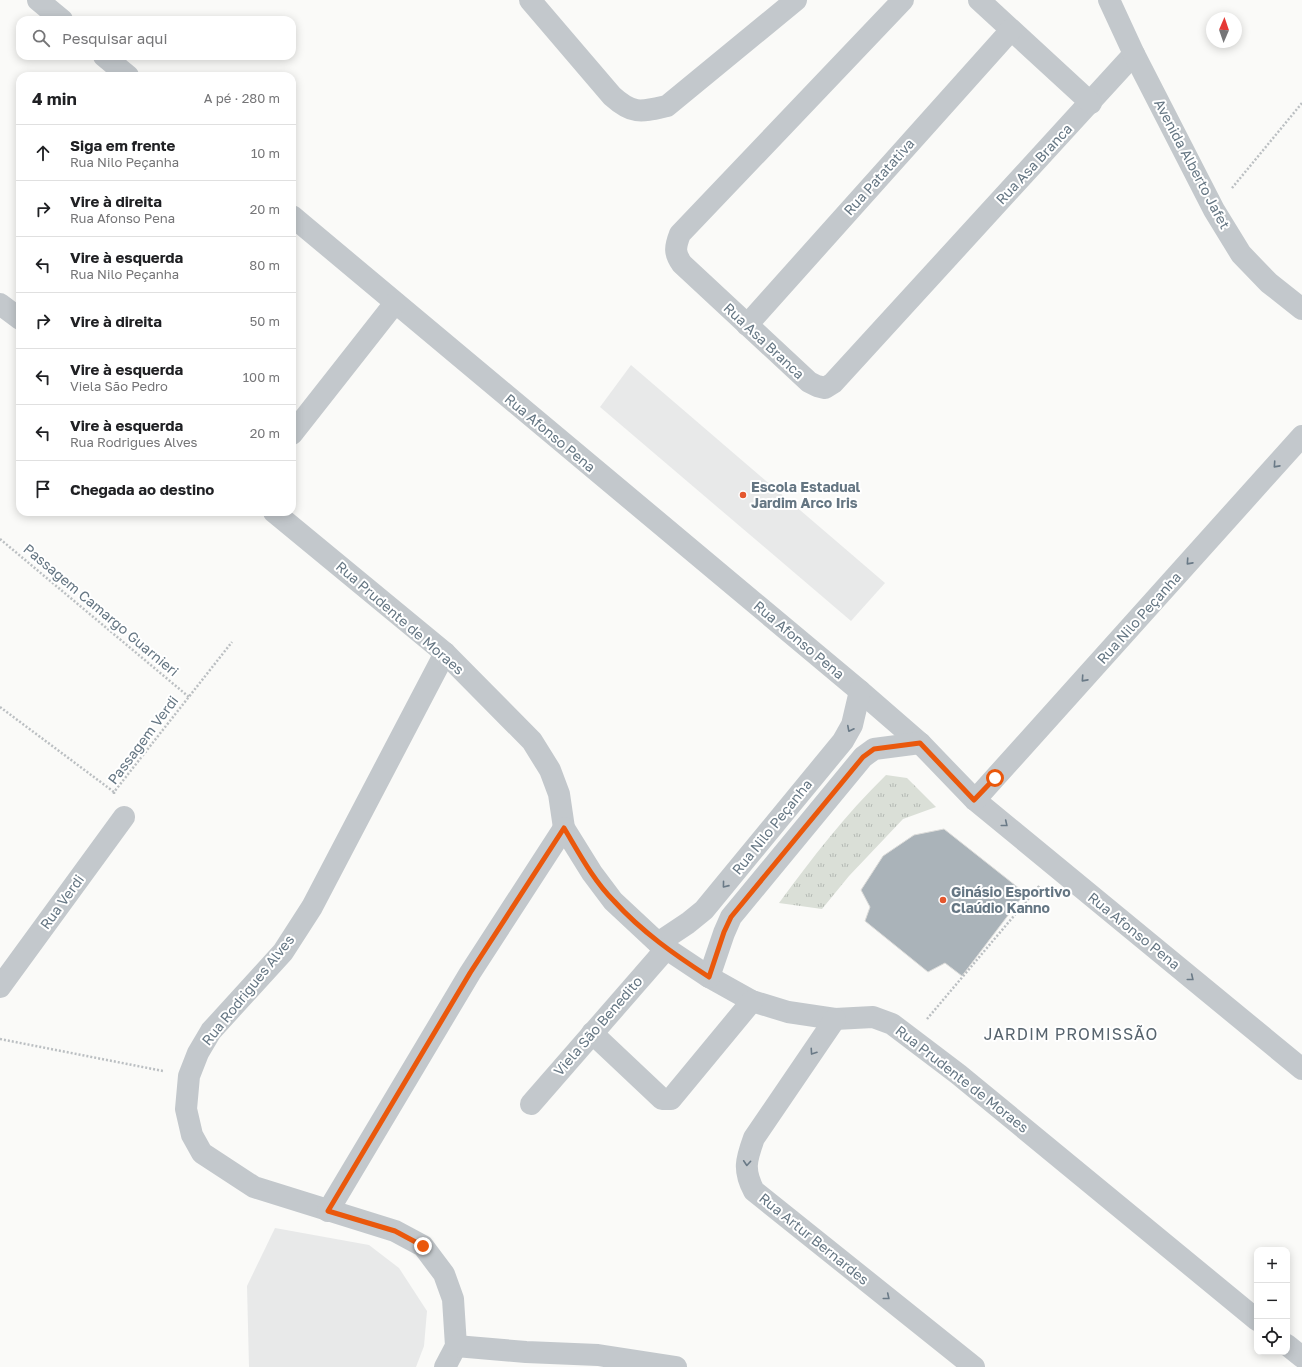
<!DOCTYPE html>
<html lang="pt">
<head>
<meta charset="utf-8">
<style>
  body { margin:0; font-family:"Golos Text",sans-serif; background:#f2f2f2; color:#202124 }
  .controls { position:absolute; right:12px; bottom:12px; display:grid; overflow:hidden; border-radius:8px; box-shadow:0 2px 10px #0003 }
  .controls button { width:36px; height:36px; display:grid; place-items:center; padding:0; border:0; border-bottom:1px solid #e0e0e0; background:#fff; color:#202124; font:20px sans-serif }
  .compass { position:absolute; left:1206px; top:12px; width:36px; height:36px; border-radius:50%; background:#fff; box-shadow:0 2px 10px #0003; rotate:2deg }
  .stop { position:absolute; width:12px; height:12px; margin:-9px; border:3px solid #ea580c; border-radius:50%; background:#fff }
  .stop.end { background:#ea580c; border-color:#fff; box-shadow:0 1px 4px #0008 }
  .list { margin:0; padding:0; list-style:none }
  h2 { display:flex; justify-content:space-between; align-items:center; height:52px; margin:0; padding:0 16px; font-size:17px }
  h2 small { font-size:13px; font-weight:400; color:#757577 }
  .list li { display:grid; grid-template-columns:26px 1fr auto; gap:12px; align-items:center; box-sizing:border-box; height:56px; padding:0 16px; border-top:1px solid #e0e0e0 }
  .list b { display:block; font-size:15px; white-space:nowrap }
  .list p { margin:0; font-size:13px; white-space:nowrap; color:#757577 }
  .list em { font-size:13px; font-style:normal; color:#757577 }
  .icon { flex:none; width:22px; height:22px; fill:none; stroke:currentColor; stroke-width:2; stroke-linecap:round; stroke-linejoin:round }
  .map { position:relative; flex:none; width:1302px; height:1367px; overflow:hidden }
  .search { position:absolute; background:#fff; box-shadow:0 2px 10px #0003; left:16px; top:16px; width:280px; height:44px; display:flex; align-items:center; gap:10px; box-sizing:border-box; padding:0 14px; border-radius:12px; color:#757577; font-size:15px }
  .panel { position:absolute; background:#fff; box-shadow:0 2px 10px #0003; left:16px; top:72px; width:280px; height:444px; border-radius:12px }
  .map>svg:first-child { display:block }
  .built { fill:#e8e9e9 }
  .grass { fill:url(#grass-tufts) }
  .building { fill:#aab3b9; stroke:#dcdcda }
  .lines { fill:none; stroke-linecap:round; stroke-linejoin:round }
  .path { stroke:#bbbfc2; stroke-width:2.5; stroke-dasharray:2 2; stroke-linecap:butt }
  .minor { stroke:#c3c8cc; stroke-width:22 }
  .oneway { stroke:#6a7a87 }
  .route { stroke:#ea580c; stroke-width:5 }
  .poi-dot { fill:#e4572e; stroke:#fff; stroke-width:1.5 }
  .labels { text-anchor:middle; stroke-width:4; stroke-linejoin:round; paint-order:stroke }
  .street-label { font-size:14px; fill:#657683; stroke:#fff }
  .poi-label { font-size:14px; font-weight:bold; fill:#657683; stroke:#fff; text-anchor:start }
  .quarter-label { font-size:16px; letter-spacing:1px; fill:#57646e; stroke:#fff }
</style>
</head>
<body>
<div class="map">
<svg width="1302" height="1367" viewBox="0 0 1302 1367">
  <defs>
    <pattern id="grass-tufts" width="24" height="20" patternUnits="userSpaceOnUse"><rect width="24" height="20" fill="#dadfd7"/><path d="M3 7l-1-3M5 7V3M7 7l1-3M15 17l-1-3M17 17v-4M19 17l1-3" fill="none" stroke="#b4b9b4"/></pattern>
  </defs>
  <rect width="100%" height="100%" fill="#fafaf8"/>
  <g class="built">
    <polygon points="631,365 885,583 851,621 600,407"/>
    <polygon points="275,1228 369,1245 399,1268 427,1311 424,1346 416,1367 249,1367 247,1286"/>
  </g>
  <path class="grass" d="M886 775 907 778 936 807 903 819 849 876 822 909 779 903C812 858 845 815 886 775Z"/>
  <polygon class="building" points="944,829 1025,893 962,976 945,963 928,972 865,921 870,907 861,890 883,856 914,835"/>
  <g class="lines">
    <g class="path">
      <polyline points="1232,188 1302,103"/>
      <polyline points="0,539 189,697"/>
      <polyline points="0,707 114,792"/>
      <polyline points="114,794 114,792 232,642"/>
      <polyline points="927,1019 1040,885"/>
      <polyline points="0,1039 163,1071"/>
    </g>
    <g class="minor">
      <polyline points="38,0 62,20"/>
      <path d="M530 0 612 96C633 115 641 112 667 106L796 0"/>
      <path d="M903 0 680 234C675 247 674 253 682 264L809 382 817 386 825 388 833 383 1134 54"/>
      <polyline points="979,0 1091,103"/>
      <polyline points="1109,0 1134,54 1214,210 1241,254 1269,283 1302,309"/>
      <polyline points="104,56 128,76"/>
      <polyline points="292,216 860,691 920,743 975,800 1302,1069"/>
      <polyline points="0,304 20,319"/>
      <polyline points="747,325 1011,30"/>
      <polyline points="292,434 395,303"/>
      <polyline points="274,512 445,653 532,741 550,770 559,794 564,828 592,873 613,901 658,943 709,977 752,1001 788,1012 835,1019 873,1017 892,1024 958,1074 1257,1320"/>
      <polyline points="445,653 312,907 283,952 211,1031 198,1053 189,1076 186,1109 192,1135 202,1153 254,1187 395,1231 423,1246 444,1274 453,1299 456,1346 445,1367"/>
      <polyline points="975,800 1302,436"/>
      <polyline points="658,943 688,923 704,910 843,741 852,725 860,691"/>
      <polyline points="709,977 724,933 731,917 863,757 874,749 920,743"/>
      <polyline points="0,987 124,817"/>
      <path d="M835 1019 754 1138C746 1160 743 1170 754 1191L974 1367"/>
      <polyline points="592,1033 662,1099 671,1099 752,1001"/>
      <polyline points="531,1104 666,949"/>
      <polyline points="328,1211 470,973 564,828"/>
      <polyline points="1287,1345 1302,1357"/>
      <polyline points="456,1346 526,1352 598,1355 676,1367"/>
    </g>
  </g>
  <defs><path id="oneway-chevron" d="M-2-3.5L2.5 0L-2 3.5" fill="none" stroke-width="1.6" stroke-linecap="round" stroke-linejoin="round"/></defs>
  <g class="oneway">
    <use href="#oneway-chevron" transform="translate(1276 465) rotate(132)"/>
    <use href="#oneway-chevron" transform="translate(1189 562) rotate(132)"/>
    <use href="#oneway-chevron" transform="translate(1084 679) rotate(132)"/>
    <use href="#oneway-chevron" transform="translate(850 729) rotate(117)"/>
    <use href="#oneway-chevron" transform="translate(1005 824) rotate(39)"/>
    <use href="#oneway-chevron" transform="translate(725 885) rotate(129)"/>
    <use href="#oneway-chevron" transform="translate(1191 978) rotate(39)"/>
    <use href="#oneway-chevron" transform="translate(813 1052) rotate(124)"/>
    <use href="#oneway-chevron" transform="translate(747 1163) rotate(94)"/>
    <use href="#oneway-chevron" transform="translate(887 1297) rotate(39)"/>
  </g>
  <g class="lines">
    <path class="route" d="M423 1246 395 1231 328 1211 470 973 564 828C579 853 593 880 614 901 642 932 675 955 709 977L724 932 731 917 863 757 874 749 920 743 974 800 995 778"/>
  </g>
  <g class="poi-dot">
    <circle cx="743" cy="495" r="4"/>
    <circle cx="943" cy="900" r="4"/>
  </g>
  <g class="labels">
    <g class="street-label">
      <text transform="translate(1034 164) rotate(-47)" y="5">Rua Asa Branca</text>
      <text transform="translate(1192 164) rotate(62)" y="5">Avenida Alberto Jafet</text>
      <text transform="translate(879 177) rotate(-48)" y="5">Rua Patatativa</text>
      <text transform="translate(764 341) rotate(43)" y="5">Rua Asa Branca</text>
      <text transform="translate(550 433) rotate(40)" y="5">Rua Afonso Pena</text>
      <text transform="translate(101 610) rotate(40)" y="5">Passagem Camargo Guarnieri</text>
      <text transform="translate(400 618) rotate(41)" y="5">Rua Prudente de Moraes</text>
      <text transform="translate(1139 618) rotate(-48)" y="5">Rua Nilo Peçanha</text>
      <text transform="translate(799 640) rotate(40)" y="5">Rua Afonso Pena</text>
      <text transform="translate(143 740) rotate(-53)" y="5">Passagem Verdi</text>
      <text transform="translate(772 827) rotate(-51)" y="5">Rua Nilo Peçanha</text>
      <text transform="translate(62 902) rotate(-54)" y="5">Rua Verdi</text>
      <text transform="translate(1134 931) rotate(39)" y="5">Rua Afonso Pena</text>
      <text transform="translate(248 990) rotate(-51)" y="5">Rua Rodrigues Alves</text>
      <text transform="translate(598 1026) rotate(-49)" y="5">Viela São Benedito</text>
      <text transform="translate(962 1079) rotate(38)" y="5">Rua Prudente de Moraes</text>
      <text transform="translate(814 1239) rotate(39)" y="5">Rua Artur Bernardes</text>
    </g>
    <g class="poi-label">
      <text x="751" y="492">Escola Estadual<tspan x="751" dy="16">Jardim Arco Iris</tspan></text>
      <text x="951" y="897">Ginásio Esportivo<tspan x="951" dy="16">Claúdio Kanno</tspan></text>
    </g>
    <g class="quarter-label">
      <text x="1071" y="1040">JARDIM PROMISSÃO</text>
    </g>
  </g>
</svg>
<div class="controls">
<button>+</button>
<button>−</button>
<button><svg class="icon" aria-label="locate" viewBox="0 0 24 24"><circle cx="12" cy="12" r="6"/><path d="M12 2v4M12 18v4M2 12h4M18 12h4"/></svg></button>
</div>
<svg class="compass" viewBox="-18 -18 36 36"><path d="M0-13l5 13h-10z" fill="#e53935"/><path d="M0 13l5-13h-10z" fill="#757577"/></svg>
<div class="stop" style="left:995px;top:778px"></div>
<div class="stop end" style="left:423px;top:1246px"></div>
<div class="search"><svg class="icon" aria-label="search" viewBox="0 0 24 24"><circle cx="10" cy="10" r="6"/><path d="M15 15l6 6"/></svg>Pesquisar aqui</div>
<section class="panel">
<h2>4 min<small>A pé · 280 m</small></h2>
<ul class="list">
<li><svg class="icon" aria-label="ahead" viewBox="0 0 24 24"><path d="M12 20V5M6 11l6-6 6 6"/></svg><div><b>Siga em frente</b><p>Rua Nilo Peçanha</p></div><em>10 m</em></li>
<li><svg class="icon" aria-label="right" viewBox="0 0 24 24"><path d="M7 20v-9h11M14 6l5 5-5 5"/></svg><div><b>Vire à direita</b><p>Rua Afonso Pena</p></div><em>20 m</em></li>
<li><svg class="icon" aria-label="left" viewBox="0 0 24 24"><path d="M17 20v-9H6M10 6l-5 5 5 5"/></svg><div><b>Vire à esquerda</b><p>Rua Nilo Peçanha</p></div><em>80 m</em></li>
<li><svg class="icon" aria-label="right" viewBox="0 0 24 24"><path d="M7 20v-9h11M14 6l5 5-5 5"/></svg><div><b>Vire à direita</b></div><em>50 m</em></li>
<li><svg class="icon" aria-label="left" viewBox="0 0 24 24"><path d="M17 20v-9H6M10 6l-5 5 5 5"/></svg><div><b>Vire à esquerda</b><p>Viela São Pedro</p></div><em>100 m</em></li>
<li><svg class="icon" aria-label="left" viewBox="0 0 24 24"><path d="M17 20v-9H6M10 6l-5 5 5 5"/></svg><div><b>Vire à esquerda</b><p>Rua Rodrigues Alves</p></div><em>20 m</em></li>
<li><svg class="icon" aria-label="arrive" viewBox="0 0 24 24"><path d="M6 21V4h12l-3 4 3 4H6"/></svg><div><b>Chegada ao destino</b></div></li>
</ul>
</section>
</div>
</body>
</html>
